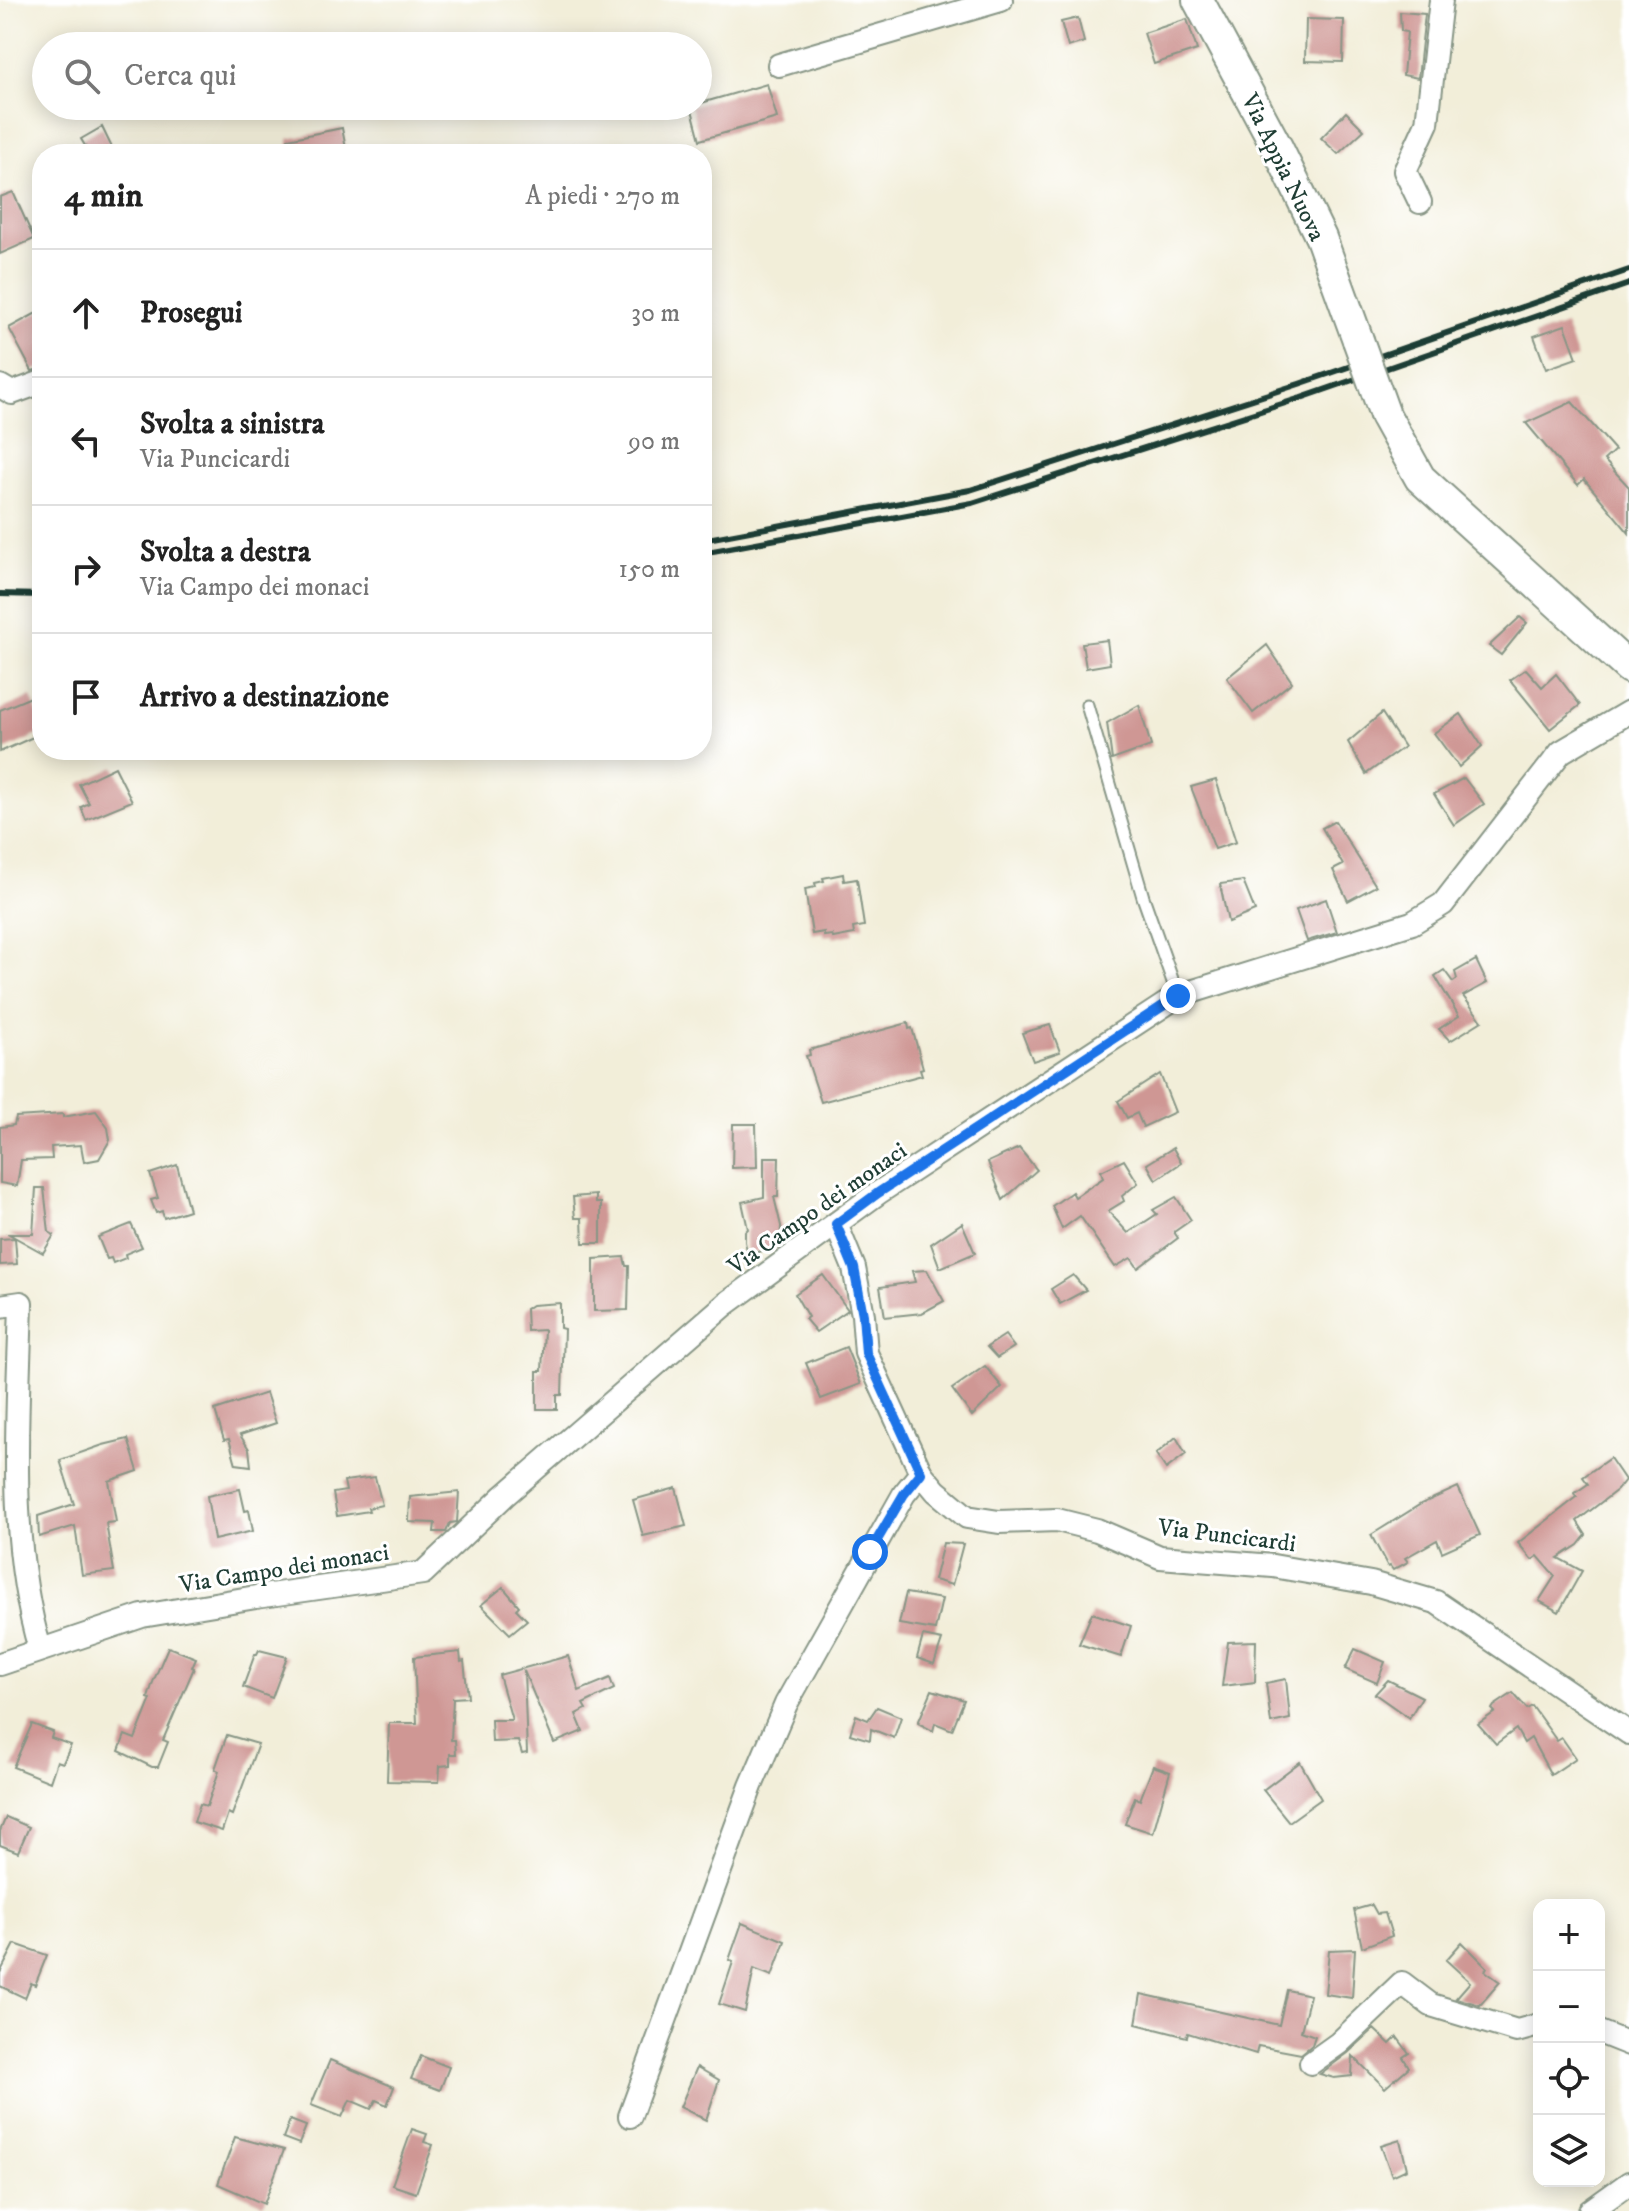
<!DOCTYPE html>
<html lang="it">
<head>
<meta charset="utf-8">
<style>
  body { margin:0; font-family:"IM FELL DW Pica",serif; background:#f6f6f6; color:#222 }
  .controls { position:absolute; right:24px; bottom:24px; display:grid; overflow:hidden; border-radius:16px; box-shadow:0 4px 20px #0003 }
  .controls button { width:72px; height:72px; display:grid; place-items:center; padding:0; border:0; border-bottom:2px solid #e0e0e0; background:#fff; color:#222; font:40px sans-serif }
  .stop { position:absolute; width:24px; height:24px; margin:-18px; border:6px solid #1a73e8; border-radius:50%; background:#fff }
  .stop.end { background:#1a73e8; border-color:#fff; box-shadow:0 2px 8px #0008 }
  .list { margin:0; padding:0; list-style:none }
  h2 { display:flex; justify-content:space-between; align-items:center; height:104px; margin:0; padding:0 32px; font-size:34px }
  h2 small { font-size:26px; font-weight:400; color:#767676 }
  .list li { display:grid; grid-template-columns:52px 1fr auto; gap:24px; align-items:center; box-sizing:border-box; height:128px; padding:0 32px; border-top:2px solid #e0e0e0 }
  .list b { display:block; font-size:30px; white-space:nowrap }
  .list p { margin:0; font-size:26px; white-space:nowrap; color:#767676 }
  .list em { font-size:26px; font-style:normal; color:#767676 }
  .icon { flex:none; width:44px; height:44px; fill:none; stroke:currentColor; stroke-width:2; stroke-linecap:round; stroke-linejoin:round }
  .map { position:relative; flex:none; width:1629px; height:2211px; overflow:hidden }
  .search { position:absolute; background:#fff; box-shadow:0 4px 20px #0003; left:32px; top:32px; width:680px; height:88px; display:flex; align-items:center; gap:20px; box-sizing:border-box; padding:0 28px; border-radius:44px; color:#767676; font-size:30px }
  .panel { position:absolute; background:#fff; box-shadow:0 4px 20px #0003; left:32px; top:144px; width:680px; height:616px; border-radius:32px }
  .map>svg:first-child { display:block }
  .building { fill:#cf9794 }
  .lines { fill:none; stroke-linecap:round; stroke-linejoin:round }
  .lane-casing { stroke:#889686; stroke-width:15 }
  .street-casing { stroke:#889686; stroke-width:26 }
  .secondary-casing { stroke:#889686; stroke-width:34 }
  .lane { stroke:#fff; stroke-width:11 }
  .street { stroke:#fff; stroke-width:22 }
  .secondary { stroke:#fff; stroke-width:30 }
  .rail { stroke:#1f3d34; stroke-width:6 }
  .secondary-bridge-casing { stroke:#889686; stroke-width:34; stroke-linecap:butt }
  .secondary-bridge { stroke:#fff; stroke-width:30 }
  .route { stroke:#1a73e8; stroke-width:10 }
  .labels { text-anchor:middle; stroke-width:6; stroke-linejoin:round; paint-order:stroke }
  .street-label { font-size:24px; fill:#1f3d34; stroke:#fff }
</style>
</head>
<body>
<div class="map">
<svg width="1629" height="2211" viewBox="0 0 1629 2211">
  <rect width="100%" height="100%" fill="#fff"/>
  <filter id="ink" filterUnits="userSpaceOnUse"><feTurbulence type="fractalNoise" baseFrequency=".0125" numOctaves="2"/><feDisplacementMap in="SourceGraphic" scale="16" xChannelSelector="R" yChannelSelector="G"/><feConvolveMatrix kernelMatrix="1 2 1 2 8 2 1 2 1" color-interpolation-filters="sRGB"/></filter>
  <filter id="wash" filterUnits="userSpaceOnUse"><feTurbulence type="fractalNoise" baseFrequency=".006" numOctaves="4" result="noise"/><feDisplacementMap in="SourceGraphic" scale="32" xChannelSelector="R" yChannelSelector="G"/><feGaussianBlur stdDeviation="1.8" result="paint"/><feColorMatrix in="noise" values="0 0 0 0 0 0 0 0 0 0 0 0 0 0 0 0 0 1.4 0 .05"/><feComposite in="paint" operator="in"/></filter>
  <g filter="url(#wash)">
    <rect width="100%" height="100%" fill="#f2eed9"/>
    <g id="blocks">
      <g class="building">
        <polygon points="1400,12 1425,14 1418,78 1403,75 1407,32 1401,31"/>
        <polygon points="1078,18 1084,42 1068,47 1061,22"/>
        <polygon points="1187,19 1197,50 1154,64 1144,33"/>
        <polygon points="1306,19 1344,20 1343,62 1305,61"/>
        <polygon points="767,84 777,118 700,140 691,106"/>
        <polygon points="1346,112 1364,130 1338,154 1321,138"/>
        <polygon points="102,127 115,154 90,154 81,139"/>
        <polygon points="342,128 347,154 289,154 288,139"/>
        <polygon points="13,192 34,239 0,254 0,197"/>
        <polygon points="42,310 42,368 32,371 9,328"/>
        <polygon points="1565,325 1577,358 1546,369 1534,336"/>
        <polygon points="1572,402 1615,450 1604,460 1629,487 1629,533 1584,479 1578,485 1526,423"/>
        <polygon points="1520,617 1527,623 1501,655 1489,646"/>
        <polygon points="1107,640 1110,664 1086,668 1082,643"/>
        <polygon points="1267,645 1292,682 1253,713 1227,678"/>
        <polygon points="1526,669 1542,687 1556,674 1580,705 1550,729 1510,680"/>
        <polygon points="31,697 42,724 42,733 0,752 0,710"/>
        <polygon points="1139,705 1151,746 1112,760 1107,723"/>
        <polygon points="1382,713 1404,747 1366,774 1348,742"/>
        <polygon points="1461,714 1482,746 1459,767 1434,733"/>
        <polygon points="115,767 132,801 86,820 81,807 89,803 79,784"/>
        <polygon points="1464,778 1484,804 1454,825 1434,794"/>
        <polygon points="1216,780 1236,842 1215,849 1191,787"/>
        <polygon points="1335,821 1376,886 1348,901 1333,870 1343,865 1322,828"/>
        <polygon points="843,874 844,881 857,879 864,926 853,928 854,934 833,938 832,935 824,936 824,932 812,934 805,889 816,887 815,883 824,881 823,878"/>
        <polygon points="1243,881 1255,911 1228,922 1220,884"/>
        <polygon points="1326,899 1337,932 1307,941 1296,910"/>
        <polygon points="1476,960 1487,983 1463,996 1482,1021 1450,1041 1439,1029 1459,1016 1435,976 1444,970 1453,982 1457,979 1455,972"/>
        <polygon points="908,1023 909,1029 912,1028 923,1068 920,1069 922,1075 821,1102 806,1056 810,1055 809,1050"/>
        <polygon points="1050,1025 1060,1052 1033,1061 1022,1033"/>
        <polygon points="1160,1074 1175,1112 1143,1127 1137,1113 1127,1118 1118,1101"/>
        <polygon points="96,1111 108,1128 110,1140 99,1159 84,1162 81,1145 51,1147 52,1159 21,1160 17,1186 0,1183 0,1127 14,1125 16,1117 63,1114 63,1117"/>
        <polygon points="733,1124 756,1124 757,1167 732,1168"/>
        <polygon points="1019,1148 1037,1170 1003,1200 988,1162"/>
        <polygon points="1173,1148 1181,1163 1156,1180 1147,1164"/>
        <polygon points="764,1157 779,1157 778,1197 774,1197 781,1226 780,1247 748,1254 745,1242 745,1232 748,1229 742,1202 764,1197"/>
        <polygon points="1124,1160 1138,1183 1122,1196 1124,1201 1108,1211 1128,1233 1157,1214 1153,1210 1176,1197 1191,1220 1174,1232 1178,1238 1138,1268 1131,1258 1115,1267 1080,1216 1062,1229 1052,1206 1072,1192 1075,1197 1103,1178 1101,1171"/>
        <polygon points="177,1165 189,1210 164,1218 162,1211 156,1213 151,1200 158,1198 150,1174"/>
        <polygon points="36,1188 44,1188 49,1232 54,1235 43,1253 9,1234 33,1234"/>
        <polygon points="596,1195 596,1203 601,1203 601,1243 583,1243 582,1218 575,1218 573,1197"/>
        <polygon points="962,1223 975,1253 940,1268 931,1244"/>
        <polygon points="131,1224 142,1247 125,1254 126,1258 113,1263 111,1258 107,1259 98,1237"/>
        <polygon points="15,1238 17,1264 0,1265 0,1239"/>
        <polygon points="624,1257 626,1266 629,1266 628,1310 594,1311 594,1259"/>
        <polygon points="927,1270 944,1301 922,1313 885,1317 880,1287 915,1282 912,1271"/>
        <polygon points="823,1275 848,1310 816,1332 805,1319 808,1317 795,1294"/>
        <polygon points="1073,1275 1086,1290 1060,1304 1051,1289"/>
        <polygon points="560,1303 560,1328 564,1329 562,1395 557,1395 557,1409 537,1409 537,1371 542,1371 544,1330 527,1331 526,1309 532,1305"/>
        <polygon points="1005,1335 1014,1347 997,1358 987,1347"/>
        <polygon points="846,1347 861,1384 821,1399 806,1363"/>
        <polygon points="985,1366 1002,1387 972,1416 952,1389"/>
        <polygon points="266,1393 276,1423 240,1435 249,1449 251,1466 236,1464 229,1439 224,1440 215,1410"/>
        <polygon points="1176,1437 1186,1454 1166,1469 1156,1454"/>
        <polygon points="128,1439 138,1471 109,1481 116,1522 106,1523 114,1571 82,1575 75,1526 39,1537 38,1516 74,1504 60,1460 103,1445"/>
        <polygon points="1610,1458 1625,1480 1617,1490 1577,1521 1586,1535 1578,1545 1558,1558 1582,1571 1559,1612 1539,1601 1555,1576 1538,1556 1532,1560 1518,1543 1577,1497 1575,1493 1588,1484 1583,1477"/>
        <polygon points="375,1477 382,1505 368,1508 369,1511 337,1516 333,1493 346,1491 344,1481"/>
        <polygon points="1458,1487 1480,1535 1442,1552 1437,1540 1405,1558 1408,1562 1393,1570 1390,1566 1388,1567 1371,1535 1421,1504"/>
        <polygon points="676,1488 686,1526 643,1536 633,1500"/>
        <polygon points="240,1489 245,1511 249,1510 253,1531 214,1540 207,1496"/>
        <polygon points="459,1492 457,1522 450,1523 446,1532 434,1532 435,1523 409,1522 410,1497"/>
        <polygon points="943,1543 963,1544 952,1585 934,1580"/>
        <polygon points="503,1587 519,1606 516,1609 527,1620 510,1634 481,1605"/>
        <polygon points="906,1593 942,1599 935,1630 899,1624"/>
        <polygon points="1092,1613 1131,1626 1121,1657 1079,1644"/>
        <polygon points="923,1636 942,1640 934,1664 917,1658"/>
        <polygon points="1256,1641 1255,1682 1222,1686 1228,1642"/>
        <polygon points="168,1647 196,1658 192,1667 194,1668 163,1740 168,1742 158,1767 152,1767 119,1751 125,1735 135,1739 151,1699 148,1698 153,1682"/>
        <polygon points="1355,1649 1385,1662 1377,1683 1345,1669"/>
        <polygon points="259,1650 287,1657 272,1698 243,1687 255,1654 257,1654"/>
        <polygon points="460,1652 461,1662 464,1661 468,1697 453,1698 451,1740 455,1740 456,1754 450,1754 450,1765 440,1766 439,1782 387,1781 389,1723 417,1723 414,1657"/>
        <polygon points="568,1656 579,1691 610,1678 614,1689 583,1704 586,1709 576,1714 583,1731 554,1743 524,1671 527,1753 522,1754 518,1741 492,1742 491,1720 512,1720 499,1675"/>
        <polygon points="1286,1679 1290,1719 1271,1723 1266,1683"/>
        <polygon points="1388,1680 1422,1697 1409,1718 1375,1694"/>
        <polygon points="932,1690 964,1700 952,1730 935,1723 933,1731 918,1723"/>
        <polygon points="1513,1693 1527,1709 1532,1706 1557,1741 1562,1738 1576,1758 1551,1775 1531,1738 1524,1743 1516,1729 1496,1744 1478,1724 1495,1712 1492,1709 1494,1706"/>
        <polygon points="877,1707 901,1717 894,1738 871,1729 870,1740 850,1734 856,1715 868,1720"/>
        <polygon points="32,1724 53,1732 51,1738 71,1745 63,1763 57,1761 50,1782 13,1767"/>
        <polygon points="227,1735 258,1744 232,1815 228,1813 222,1831 194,1822 200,1804 207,1806 219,1771 215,1769"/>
        <polygon points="1300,1762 1321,1799 1289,1822 1263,1790"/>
        <polygon points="1153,1766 1170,1772 1153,1833 1125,1824 1135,1797 1140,1800"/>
        <polygon points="6,1817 29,1827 18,1852 0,1845 0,1831"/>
        <polygon points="1372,1905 1377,1914 1385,1913 1392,1936 1362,1947 1354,1910"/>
        <polygon points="742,1923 785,1941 772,1976 754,1969 745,2012 719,2004 733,1962 729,1960"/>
        <polygon points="1462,1942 1487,1967 1485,1971 1500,1982 1480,2005 1456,1998 1470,1982 1446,1960"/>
        <polygon points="15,1944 47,1955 35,1985 31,1983 25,1998 0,1986 0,1973"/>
        <polygon points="1355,1949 1352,1998 1325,1994 1329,1950"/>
        <polygon points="1287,1990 1310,1995 1301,2031 1315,2036 1312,2045 1301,2054 1258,2046 1256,2054 1188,2033 1187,2037 1136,2024 1141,1994 1279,2025"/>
        <polygon points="1374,2029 1390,2044 1397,2037 1409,2053 1403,2057 1409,2067 1385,2088 1353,2056 1352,2076 1334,2078 1320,2074 1348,2053"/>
        <polygon points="421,2056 449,2067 440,2090 411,2079"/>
        <polygon points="330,2060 394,2087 387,2105 376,2100 371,2109 350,2100 342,2117 311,2105"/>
        <polygon points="697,2067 719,2080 706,2120 680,2107"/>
        <polygon points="290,2120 306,2126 299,2144 283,2138"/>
        <polygon points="412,2129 427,2134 424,2142 433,2145 416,2193 392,2185"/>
        <polygon points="235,2137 284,2150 264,2204 218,2184"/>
        <polygon points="1400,2140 1407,2169 1392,2176 1381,2146"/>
      </g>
    </g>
  </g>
  <g filter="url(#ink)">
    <use href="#blocks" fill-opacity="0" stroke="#889686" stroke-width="2"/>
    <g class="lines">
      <g class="lane-casing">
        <polyline id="lane" points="1087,705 1143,897 1178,996"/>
      </g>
      <g class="street-casing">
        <g id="street">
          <polyline points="779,65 1001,0"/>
          <polyline points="1420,202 1405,171 1427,123 1441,0"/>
          <polyline points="0,386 12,393 42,382"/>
          <polyline points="836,1224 854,1268 863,1315 866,1353 921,1473 936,1491 967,1517 999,1522 1057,1520 1097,1530 1160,1557 1273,1566 1371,1583 1436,1602 1629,1733"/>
          <path d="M0 1306 21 1303C18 1417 7 1539 40 1649"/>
          <polyline points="0,1664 142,1616 256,1597 423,1573 504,1496 726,1304 878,1193 1178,996 1412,923 1443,904 1561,752 1629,712"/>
          <polyline points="1599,2032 1629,2044"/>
          <polyline points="1311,2063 1339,2043 1402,1983 1431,2005 1517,2031 1539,2025"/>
          <polyline points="630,2116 751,1786 786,1704 904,1494 921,1473"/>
          <polyline points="1590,2211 1629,2183"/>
        </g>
      </g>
      <g class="secondary-casing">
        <g id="secondary">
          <polyline points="1198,0 1277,147 1321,238 1358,340"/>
          <polyline points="1385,415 1420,478 1629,668"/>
        </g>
      </g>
      <use href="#lane" class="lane"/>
      <use href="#street" class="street"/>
      <use href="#secondary" class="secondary"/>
      <g class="rail">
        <polyline points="702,540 970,490 1299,384 1629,270"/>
        <polyline points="702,553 972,503 1301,398 1629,284"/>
        <polyline points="0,594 42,595"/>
      </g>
      <g class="secondary-bridge-casing">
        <polyline id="secondary-bridge" points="1358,340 1385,415"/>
      </g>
      <use href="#secondary-bridge" class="secondary-bridge"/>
    </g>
  </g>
  <g class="lines" filter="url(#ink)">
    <polyline class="route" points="870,1552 904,1494 921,1473 866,1353 863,1315 854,1268 836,1224 878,1193 1178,996"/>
  </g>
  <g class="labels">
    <g class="street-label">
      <text transform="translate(1284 167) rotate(64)" y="8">Via Appia Nuova</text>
      <text transform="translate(817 1208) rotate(-35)" y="8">Via Campo dei monaci</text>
      <text transform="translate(1227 1535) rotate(7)" y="8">Via Puncicardi</text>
      <text transform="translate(284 1568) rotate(-9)" y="8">Via Campo dei monaci</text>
    </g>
  </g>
</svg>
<div class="controls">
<button>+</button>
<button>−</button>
<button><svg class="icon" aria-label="locate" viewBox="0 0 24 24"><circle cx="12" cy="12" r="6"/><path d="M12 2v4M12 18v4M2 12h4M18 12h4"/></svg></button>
<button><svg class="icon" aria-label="layers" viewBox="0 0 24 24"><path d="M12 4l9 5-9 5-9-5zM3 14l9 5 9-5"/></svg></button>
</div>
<div class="stop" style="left:870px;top:1552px"></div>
<div class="stop end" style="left:1178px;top:996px"></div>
<div class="search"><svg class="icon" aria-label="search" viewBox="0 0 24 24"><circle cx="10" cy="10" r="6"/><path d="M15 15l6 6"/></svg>Cerca qui</div>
<section class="panel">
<h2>4 min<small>A piedi · 270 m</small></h2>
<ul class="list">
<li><svg class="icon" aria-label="ahead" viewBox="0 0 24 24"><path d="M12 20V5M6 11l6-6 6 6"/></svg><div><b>Prosegui</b></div><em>30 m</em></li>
<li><svg class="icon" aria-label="left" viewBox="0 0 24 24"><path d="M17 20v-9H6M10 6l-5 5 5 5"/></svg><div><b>Svolta a sinistra</b><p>Via Puncicardi</p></div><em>90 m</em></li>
<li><svg class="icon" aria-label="right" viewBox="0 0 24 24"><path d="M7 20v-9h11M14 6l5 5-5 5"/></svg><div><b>Svolta a destra</b><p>Via Campo dei monaci</p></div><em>150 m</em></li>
<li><svg class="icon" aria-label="arrive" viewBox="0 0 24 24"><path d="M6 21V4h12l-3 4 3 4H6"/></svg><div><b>Arrivo a destinazione</b></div></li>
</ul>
</section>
</div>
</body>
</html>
